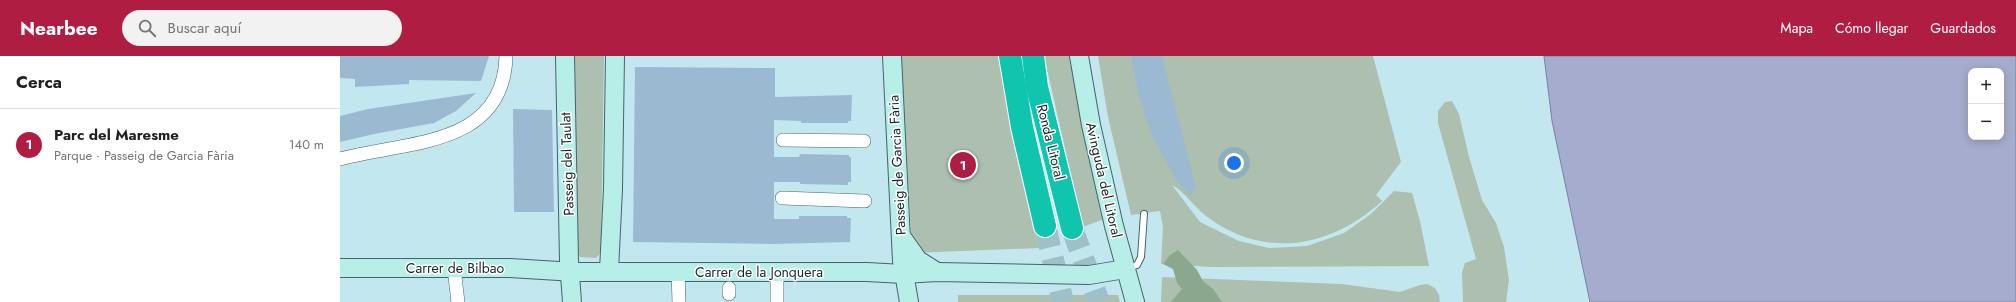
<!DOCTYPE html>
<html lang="es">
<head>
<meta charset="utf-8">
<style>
  body { margin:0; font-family:Jost,sans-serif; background:#f2f2f2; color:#202124 }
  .controls { position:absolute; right:12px; top:12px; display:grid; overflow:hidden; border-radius:8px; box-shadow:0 2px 10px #0003 }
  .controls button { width:36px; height:36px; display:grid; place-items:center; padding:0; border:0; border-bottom:1px solid #e0e0e0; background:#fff; color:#202124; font:20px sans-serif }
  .you { position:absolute; left:894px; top:107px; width:14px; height:14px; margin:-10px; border:3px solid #fff; border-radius:50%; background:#1a73e8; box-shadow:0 0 0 6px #1a73e833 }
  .badge { display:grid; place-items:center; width:26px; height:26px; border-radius:50%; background:#b01d43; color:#fff; font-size:13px; font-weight:700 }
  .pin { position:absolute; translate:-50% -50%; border:2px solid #fff; box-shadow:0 1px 4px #0006 }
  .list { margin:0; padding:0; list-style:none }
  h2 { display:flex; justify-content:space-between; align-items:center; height:52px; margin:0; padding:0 16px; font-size:17px }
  h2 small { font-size:13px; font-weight:400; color:#757577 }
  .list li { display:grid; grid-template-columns:26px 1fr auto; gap:12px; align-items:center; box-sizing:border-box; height:72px; padding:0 16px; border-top:1px solid #e0e0e0 }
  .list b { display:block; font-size:15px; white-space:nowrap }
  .list p { margin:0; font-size:13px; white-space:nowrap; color:#757577 }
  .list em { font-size:13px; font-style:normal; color:#757577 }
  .icon { flex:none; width:22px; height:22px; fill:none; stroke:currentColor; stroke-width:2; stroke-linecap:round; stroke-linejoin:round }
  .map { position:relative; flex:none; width:1676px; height:246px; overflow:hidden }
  header { display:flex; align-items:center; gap:24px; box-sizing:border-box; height:56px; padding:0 20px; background:#b01d43; color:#fff }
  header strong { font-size:19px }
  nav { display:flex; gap:22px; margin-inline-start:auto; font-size:14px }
  .search { width:280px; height:36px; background:#f2f2f2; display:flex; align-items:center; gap:10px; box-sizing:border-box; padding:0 14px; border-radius:22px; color:#757577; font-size:15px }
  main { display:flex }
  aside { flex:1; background:#fff }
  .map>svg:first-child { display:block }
  .green { fill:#adc0af }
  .forest { fill:#8ba78d }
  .water { fill:#a6accd; stroke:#7b839b; fill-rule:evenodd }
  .building { fill:#9cb9d2 }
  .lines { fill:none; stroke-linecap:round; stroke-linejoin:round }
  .highway-tunnel { stroke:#a0c0c7; stroke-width:22; stroke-dasharray:22 11; stroke-linecap:butt }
  .lane-casing { stroke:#44646b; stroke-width:8 }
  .street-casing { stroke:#44646b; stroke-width:14 }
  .secondary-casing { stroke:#44646b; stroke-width:20 }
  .highway-casing { stroke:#fff; stroke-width:24 }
  .lane { stroke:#fff; stroke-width:6 }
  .street { stroke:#fff; stroke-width:13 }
  .secondary { stroke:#b7eee7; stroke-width:18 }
  .highway { stroke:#10c5ae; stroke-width:22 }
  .labels { text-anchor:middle; stroke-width:3; stroke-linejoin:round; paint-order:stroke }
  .street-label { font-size:14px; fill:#162426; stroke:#fff }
</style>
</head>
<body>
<header>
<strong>Nearbee</strong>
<div class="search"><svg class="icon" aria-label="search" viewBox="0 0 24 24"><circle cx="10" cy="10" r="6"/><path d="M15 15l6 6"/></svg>Buscar aquí</div>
<nav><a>Mapa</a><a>Cómo llegar</a><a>Guardados</a></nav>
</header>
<main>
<aside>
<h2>Cerca<small></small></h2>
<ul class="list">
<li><span class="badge">1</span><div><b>Parc del Maresme</b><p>Parque · Passeig de Garcia Fària</p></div><em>140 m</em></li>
</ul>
</aside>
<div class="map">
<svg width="1676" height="246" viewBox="0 0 1676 246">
  <rect width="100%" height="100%" fill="#c3e7ef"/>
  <g class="green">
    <polygon points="233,0 264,0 261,196 256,202 240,201 238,197"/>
    <polygon points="561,0 661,0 674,90 699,192 572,197"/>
    <polygon points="704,0 729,0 764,163 743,171"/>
    <path d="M758 0H1033L1061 106 1036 139 1042 145C991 192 924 204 866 160 854 151 845 136 832 129L860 166 899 185 929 192 967 190 1004 177 1031 158 1054 135 1072 137 1080 165 1089 210 872 211 821 208 823 171 820 155 791 159 768 61Z"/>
    <polygon points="1112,45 1119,58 1129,101 1142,144 1156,167 1164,191 1169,224 1166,246 1123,246 1122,216 1125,207 1136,203 1098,67 1098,55 1105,46"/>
    <polygon points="822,221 1002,228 1060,236 1080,229 1087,228 1095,232 1099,239 1100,246 821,246"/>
    <polygon points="618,239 778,239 780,246 618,246"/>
  </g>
  <polygon class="forest" points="838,194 857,214 863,225 873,233 882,246 831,246 842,233 837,227 833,213 823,208 830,199"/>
  <path class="water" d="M1204 0H1676V246H1250L1212 65ZM1631 15H1661V81H1631Z"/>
  <g class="building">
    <polygon points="0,0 149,0 141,25 69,24 69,28 15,31 15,23 0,22"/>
    <polygon points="791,0 822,0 856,131 850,140 835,122 811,78 798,37"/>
    <polygon points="295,11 435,12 435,41 512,39 511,65 508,65 508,67 461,67 461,65 434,64 434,101 459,101 460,98 509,99 509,101 511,101 511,126 508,126 508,129 460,128 460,126 434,126 434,163 459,163 459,160 507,160 507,162 511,162 510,186 434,188 293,186"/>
    <polygon points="136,37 116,55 94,67 34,78 0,86 0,60 28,53"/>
    <polygon points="173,53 212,54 214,156 174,156"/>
  </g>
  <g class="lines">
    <g class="highway-tunnel">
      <polyline points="705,170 723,246"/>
      <polyline points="732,172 759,246"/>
    </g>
    <g class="lane-casing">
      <polyline id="lane" points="788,212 797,209 801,201 804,158"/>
    </g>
    <g class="street-casing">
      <g id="street">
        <polyline points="443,84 524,85"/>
        <path d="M0 103C65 85 164 92 166 0"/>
        <polyline points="442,142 525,145"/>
        <polyline points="114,212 118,246"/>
        <polyline points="338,216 339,246"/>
        <polyline points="389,238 389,232"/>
        <polyline points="437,246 437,216"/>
      </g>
    </g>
    <g class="secondary-casing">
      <g id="secondary">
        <polyline points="225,0 229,205 232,246"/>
        <polyline points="552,0 562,205 569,246"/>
        <polyline points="739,0 751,69 774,170 795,246"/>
        <polyline points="561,180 578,204 597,216"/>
        <polyline points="0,212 170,212 235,216 527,216 563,218 597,216 749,219 785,213"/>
        <polyline points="269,215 273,133 275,0"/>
      </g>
    </g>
    <g class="highway-casing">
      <g id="highway">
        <polyline points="670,0 682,71 705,170"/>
        <polyline points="693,0 697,31 732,172"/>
      </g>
    </g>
    <use href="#lane" class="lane"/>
    <use href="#street" class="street"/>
    <use href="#secondary" class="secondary"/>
    <use href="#highway" class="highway"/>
  </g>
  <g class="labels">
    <g class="street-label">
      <text transform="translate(711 86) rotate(76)" y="5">Ronda Litoral</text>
      <text transform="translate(227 108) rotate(-92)" y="5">Passeig del Taulat</text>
      <text transform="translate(557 109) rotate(-93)" y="5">Passeig de Garcia Fària</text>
      <text transform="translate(764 124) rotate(77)" y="5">Avinguda del Litoral</text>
      <text x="115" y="217">Carrer de Bilbao</text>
      <text x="419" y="221">Carrer de la Jonquera</text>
    </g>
  </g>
</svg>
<div class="controls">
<button>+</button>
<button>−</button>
</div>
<div class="you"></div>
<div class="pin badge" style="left:623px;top:109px">1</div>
</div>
</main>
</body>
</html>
